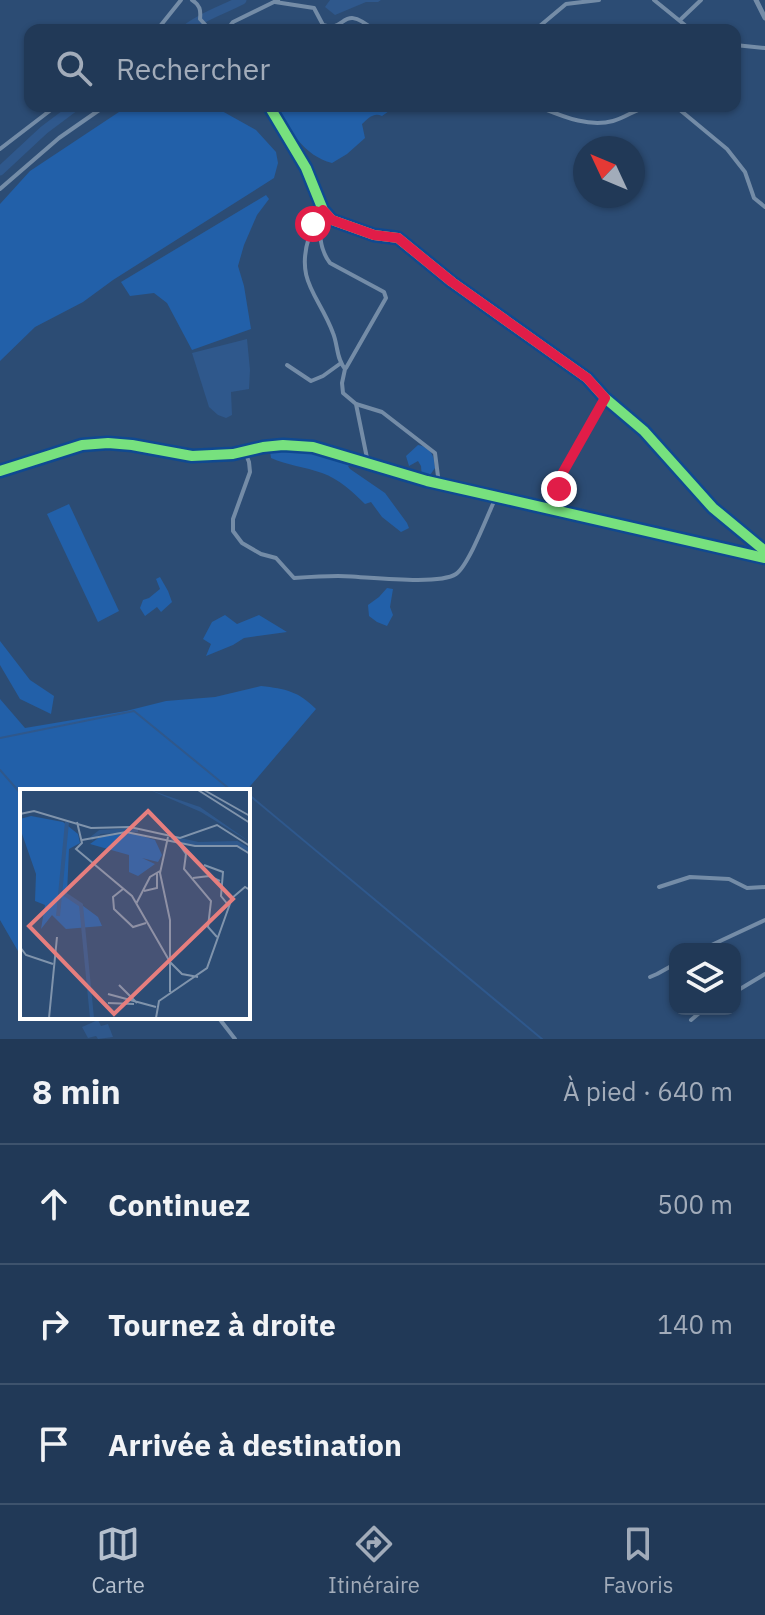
<!DOCTYPE html>
<html lang="fr">
<head>
<meta charset="utf-8">
<style>
  body { margin:0; font-family:"IBM Plex Sans",sans-serif; background:#29405d; color:#f1f3f6 }
  .controls { position:absolute; right:24px; bottom:24px; display:grid; overflow:hidden; border-radius:16px; box-shadow:0 2px 6px #0004 }
  .controls button { width:72px; height:72px; display:grid; place-items:center; padding:0; border:0; border-bottom:2px solid #3e536d; background:#213957; color:#f1f3f6; font:40px sans-serif }
  .compass { position:absolute; left:573px; top:136px; width:72px; height:72px; border-radius:50%; background:#213957; box-shadow:0 2px 6px #0004; rotate:314deg }
  .stop { position:absolute; width:24px; height:24px; margin:-18px; border:6px solid #e11d48; border-radius:50%; background:#fff }
  .stop.end { background:#e11d48; border-color:#fff; box-shadow:0 2px 8px #0008 }
  .list { margin:0; padding:0; list-style:none }
  h2 { display:flex; justify-content:space-between; align-items:center; height:104px; margin:0; padding:0 32px; font-size:34px }
  h2 small { font-size:26px; font-weight:400; color:#a2acba }
  .list li { display:grid; grid-template-columns:52px 1fr auto; gap:24px; align-items:center; box-sizing:border-box; height:120px; padding:0 32px; border-top:2px solid #3e536d }
  .list b { display:block; font-size:30px; white-space:nowrap }
  .list em { font-size:26px; font-style:normal; color:#a2acba }
  .icon { flex:none; width:44px; height:44px; fill:none; stroke:currentColor; stroke-width:2; stroke-linecap:round; stroke-linejoin:round }
  .map { position:relative; flex:none; width:765px; height:1039px; overflow:hidden }
  .search { position:absolute; background:#213957; box-shadow:0 2px 6px #0004; left:24px; right:24px; top:24px; height:88px; display:flex; align-items:center; gap:20px; box-sizing:border-box; padding:0 28px; border-radius:16px; color:#a2acba; font-size:30px }
  .sheet { height:464px; background:#213957 }
  nav { display:flex; justify-content:space-around; align-items:center; box-sizing:border-box; height:112px; border-top:2px solid #3e536d; background:#213957; font-size:22px; color:#a2acba }
  nav a { display:grid; justify-items:center; gap:4px }
  nav .on { color:#b5c0ce }
  .map>svg:first-child { display:block }
  .green { fill:#2260a9 }
  .water { fill:#2f588c }
  .lines { fill:none; stroke-linecap:round; stroke-linejoin:round }
  .stream { stroke:#2f588c; stroke-width:2 }
  .river { stroke:#2f588c; stroke-width:9 }
  .minor { stroke:#748ca7; stroke-width:4 }
  .tertiary { stroke:#748ca7; stroke-width:5 }
  .cycleway-casing { stroke:#0f4991; stroke-width:15 }
  .cycleway { stroke:#77e17e; stroke-width:10 }
  .route { stroke:#e11d48; stroke-width:10 }
  .inset-river { fill:none; stroke:#2f588c; stroke-width:4 }
  .inset-road { fill:none; stroke:#8094ac; stroke-width:2 }
  .view { fill:#e67e7e; fill-opacity:0.15; stroke:#e67e7e; stroke-width:4 }
  .inset-edge { fill:none; stroke:#fff; stroke-width:4 }
</style>
</head>
<body>
<div class="map">
<svg width="765" height="1039" viewBox="0 0 765 1039">
  <rect width="100%" height="100%" fill="#2c4c74"/>
  <g class="green">
    <polygon points="128,106 213,106 256,130 276,152 278,163 274,178 113,280 83,302 35,327 0,361 0,204 30,171"/>
    <path d="M274 106H387L389 111 382 116C373 112 368 119 362 124L365 138 347 154 332 163C304 156 289 129 274 106Z"/>
    <polygon points="266,195 269,199 257,215 244,245 238,266 244,286 251,329 192,350 167,303 154,293 130,296 121,282"/>
    <path d="M418 445C432 448 434 456 435 468L428 478H422L421 466 418 461 409 466 406 456Z"/>
    <path d="M310 450 351 460 353 465 348 466 350 469 385 493 407 523 409 528 401 532 382 517 371 502 365 504C353 492 339 479 322 473 305 467 287 465 271 458L270 451Z"/>
    <polygon points="69,504 119,611 98,622 47,514"/>
    <polygon points="160,577 168,591 172,602 161,612 157,607 145,616 140,608 143,600 149,598 160,589 156,579"/>
    <polygon points="387,588 393,589 390,607 393,615 387,626 377,622 369,616 368,605 379,597"/>
    <polygon points="225,615 237,624 259,615 287,632 244,638 233,645 206,656 211,644 203,639 212,622"/>
    <polygon points="0,641 30,680 54,696 51,714 20,699 0,665"/>
    <path d="M261 686C286 689 298 691 316 709L246 791H22V958L0 920V699L25 728 126 711 166 701 215 697Z"/>
  </g>
  <g class="water">
    <polygon points="330,0 381,0 378,2 366,2 335,15 325,7"/>
    <polygon points="247,339 250,370 249,389 231,392 232,415 226,418 218,415 209,407 192,353"/>
    <polygon points="98,1020 101,1026 108,1024 113,1037 98,1039 96,1036 88,1038 82,1027"/>
  </g>
  <g class="lines">
    <g class="stream">
      <polyline points="0,738 134,711 232,791 245,791"/>
      <polyline points="0,770 22,795"/>
      <polyline points="248,794 542,1039"/>
    </g>
    <g class="river">
      <path d="M185 30C202 16 223 10 242 0"/>
      <polyline points="0,171 44,130 76,106"/>
    </g>
    <g class="minor">
      <path d="M192 0C200 5 201 10 200 19L210 30"/>
      <polyline points="654,0 691,30"/>
      <path d="M275 2 314 8 323 25C348 33 340 2 374 30"/>
      <polyline points="680,20 701,0"/>
      <polyline points="157,30 181,0"/>
      <polyline points="227,30 233,22 278,0"/>
      <polyline points="535,30 566,4 599,0"/>
      <polyline points="735,45 765,48"/>
      <polyline points="269,106 306,168 323,210 332,220 374,235 398,238 452,282 587,378 605,398 644,431 713,508 765,551"/>
      <path d="M537 106C560 115 587 128 613 121 625 118 636 109 649 106"/>
      <polyline points="663,106 680,110 727,149 745,172 754,198 765,207"/>
      <polyline points="0,149 56,106"/>
      <polyline points="0,189 59,138 105,106"/>
      <path d="M323 210C314 217 312 227 309 237 295 282 319 295 333 333 338 345 336 358 345 369L342 383 343 393 356 404 368 463"/>
      <path d="M320 212C319 230 319 249 330 263L384 292 386 298 346 368"/>
      <polyline points="287,365 311,381 323,376 341,363"/>
      <polyline points="356,404 382,412 435,453 439,484"/>
      <path d="M245 452 249 462 250 472 233 519V531L242 543 261 554 276 558 294 578C308 577 323 576 338 576 362 576 438 586 456 574 469 565 488 514 496 497"/>
      <polyline points="0,471 82,445 108,443 132,445 192,456 233,454 263,447 283,445 313,447 427,481 765,558"/>
      <polyline points="564,511 558,500 562,474 605,399"/>
      <polyline points="659,887 690,877 729,879 747,888 765,887"/>
      <polyline points="703,949 765,920"/>
      <polyline points="650,977 657,974 675,964"/>
      <polyline points="735,992 765,974"/>
      <polyline points="218,1017 235,1039"/>
      <polyline points="691,1020 704,1009"/>
    </g>
    <polyline class="tertiary" points="756,0 765,18"/>
    <g class="cycleway-casing">
      <g id="cycleway">
        <polyline points="269,106 306,168 323,210 332,220 374,235 398,238 452,282 587,378 605,398 644,431 713,508 765,551"/>
        <polyline points="0,471 82,445 108,443 132,445 192,456 233,454 263,447 283,445 313,447 427,481 765,558"/>
      </g>
    </g>
    <use href="#cycleway" class="cycleway"/>
  </g>
  <g class="lines">
    <polyline class="route" points="313,224 317,215 323,210 332,220 374,235 398,238 452,282 587,378 605,398 562,474 559,489"/>
  </g>
  <g transform="translate(20 789)">
    <rect width="230" height="230" fill="#2c4c74"/>
    <path d="M11 27 43 33 58 45 60 54 49 60 47 105 78 128 82 137 46 140 32 126 21 140 25 116 15 112 16 85 0 39V30ZM112 44 135 51 142 66 138 73 122 69 135 75 118 87 109 83V66L70 55 81 47Z" fill="#2260a9"/>
    <path d="M130 1 180 18 230 53 181 23Z" fill="#2f588c"/>
    <path class="inset-river" d="M151 49 178 55 217 54 230 62M71 50 80 43 118 41M40 102 61 116 72 229M38 127 47 33"/>
    <path class="inset-road" d="M178 1 230 34M184 1 230 27M0 25 14 22 71 39 110 38 160 49 197 36 230 57M57 33 62 54 56 60 112 107 150 173V203M148 48 140 84 150 131V173L162 185 178 188M62 51 106 43 175 57H217L230 65M159 55 166 65 164 80 191 112 188 138 197 148M184 76 203 83 201 107 209 117M173 89 189 87 200 92M103 100 93 108 94 120 113 138 126 134M124 102 137 99V84M116 115 130 88 140 82M0 158 6 166 33 175M99 196 117 214M88 205 136 218M88 214 114 215M29 229 37 148M136 229 139 212 187 179 212 109 225 98 230 101"/>
    <path class="view" d="M128 22 213 110 94 225 9 137Z"/>
    <rect width="230" height="230" class="inset-edge"/>
  </g>
</svg>
<div class="controls">
<button><svg class="icon" aria-label="layers" viewBox="0 0 24 24"><path d="M12 4l9 5-9 5-9-5zM3 14l9 5 9-5"/></svg></button>
</div>
<svg class="compass" viewBox="-18 -18 36 36"><path d="M0-13l5 13h-10z" fill="#e53935"/><path d="M0 13l5-13h-10z" fill="#a2acba"/></svg>
<div class="stop" style="left:313px;top:224px"></div>
<div class="stop end" style="left:559px;top:489px"></div>
<div class="search"><svg class="icon" aria-label="search" viewBox="0 0 24 24"><circle cx="10" cy="10" r="6"/><path d="M15 15l6 6"/></svg>Rechercher</div>
</div>
<section class="sheet">
<h2>8 min<small>À pied · 640 m</small></h2>
<ul class="list">
<li><svg class="icon" aria-label="ahead" viewBox="0 0 24 24"><path d="M12 20V5M6 11l6-6 6 6"/></svg><div><b>Continuez</b></div><em>500 m</em></li>
<li><svg class="icon" aria-label="right" viewBox="0 0 24 24"><path d="M7 20v-9h11M14 6l5 5-5 5"/></svg><div><b>Tournez à droite</b></div><em>140 m</em></li>
<li><svg class="icon" aria-label="arrive" viewBox="0 0 24 24"><path d="M6 21V4h12l-3 4 3 4H6"/></svg><div><b>Arrivée à destination</b></div></li>
</ul>
</section>
<nav>
<a class="on"><svg class="icon" aria-label="map" viewBox="0 0 24 24"><path d="M3 6l6-2 6 2 6-2v14l-6 2-6-2-6 2zM9 4v14M15 6v14"/></svg>Carte</a>
<a><svg class="icon" aria-label="directions" viewBox="0 0 24 24"><path d="M12 3l9 9-9 9-9-9zM9 14v-3h6M13 9l2 2-2 2"/></svg>Itinéraire</a>
<a><svg class="icon" aria-label="saved" viewBox="0 0 24 24"><path d="M7 4h10v16l-5-4-5 4z"/></svg>Favoris</a>
</nav>
</body>
</html>
